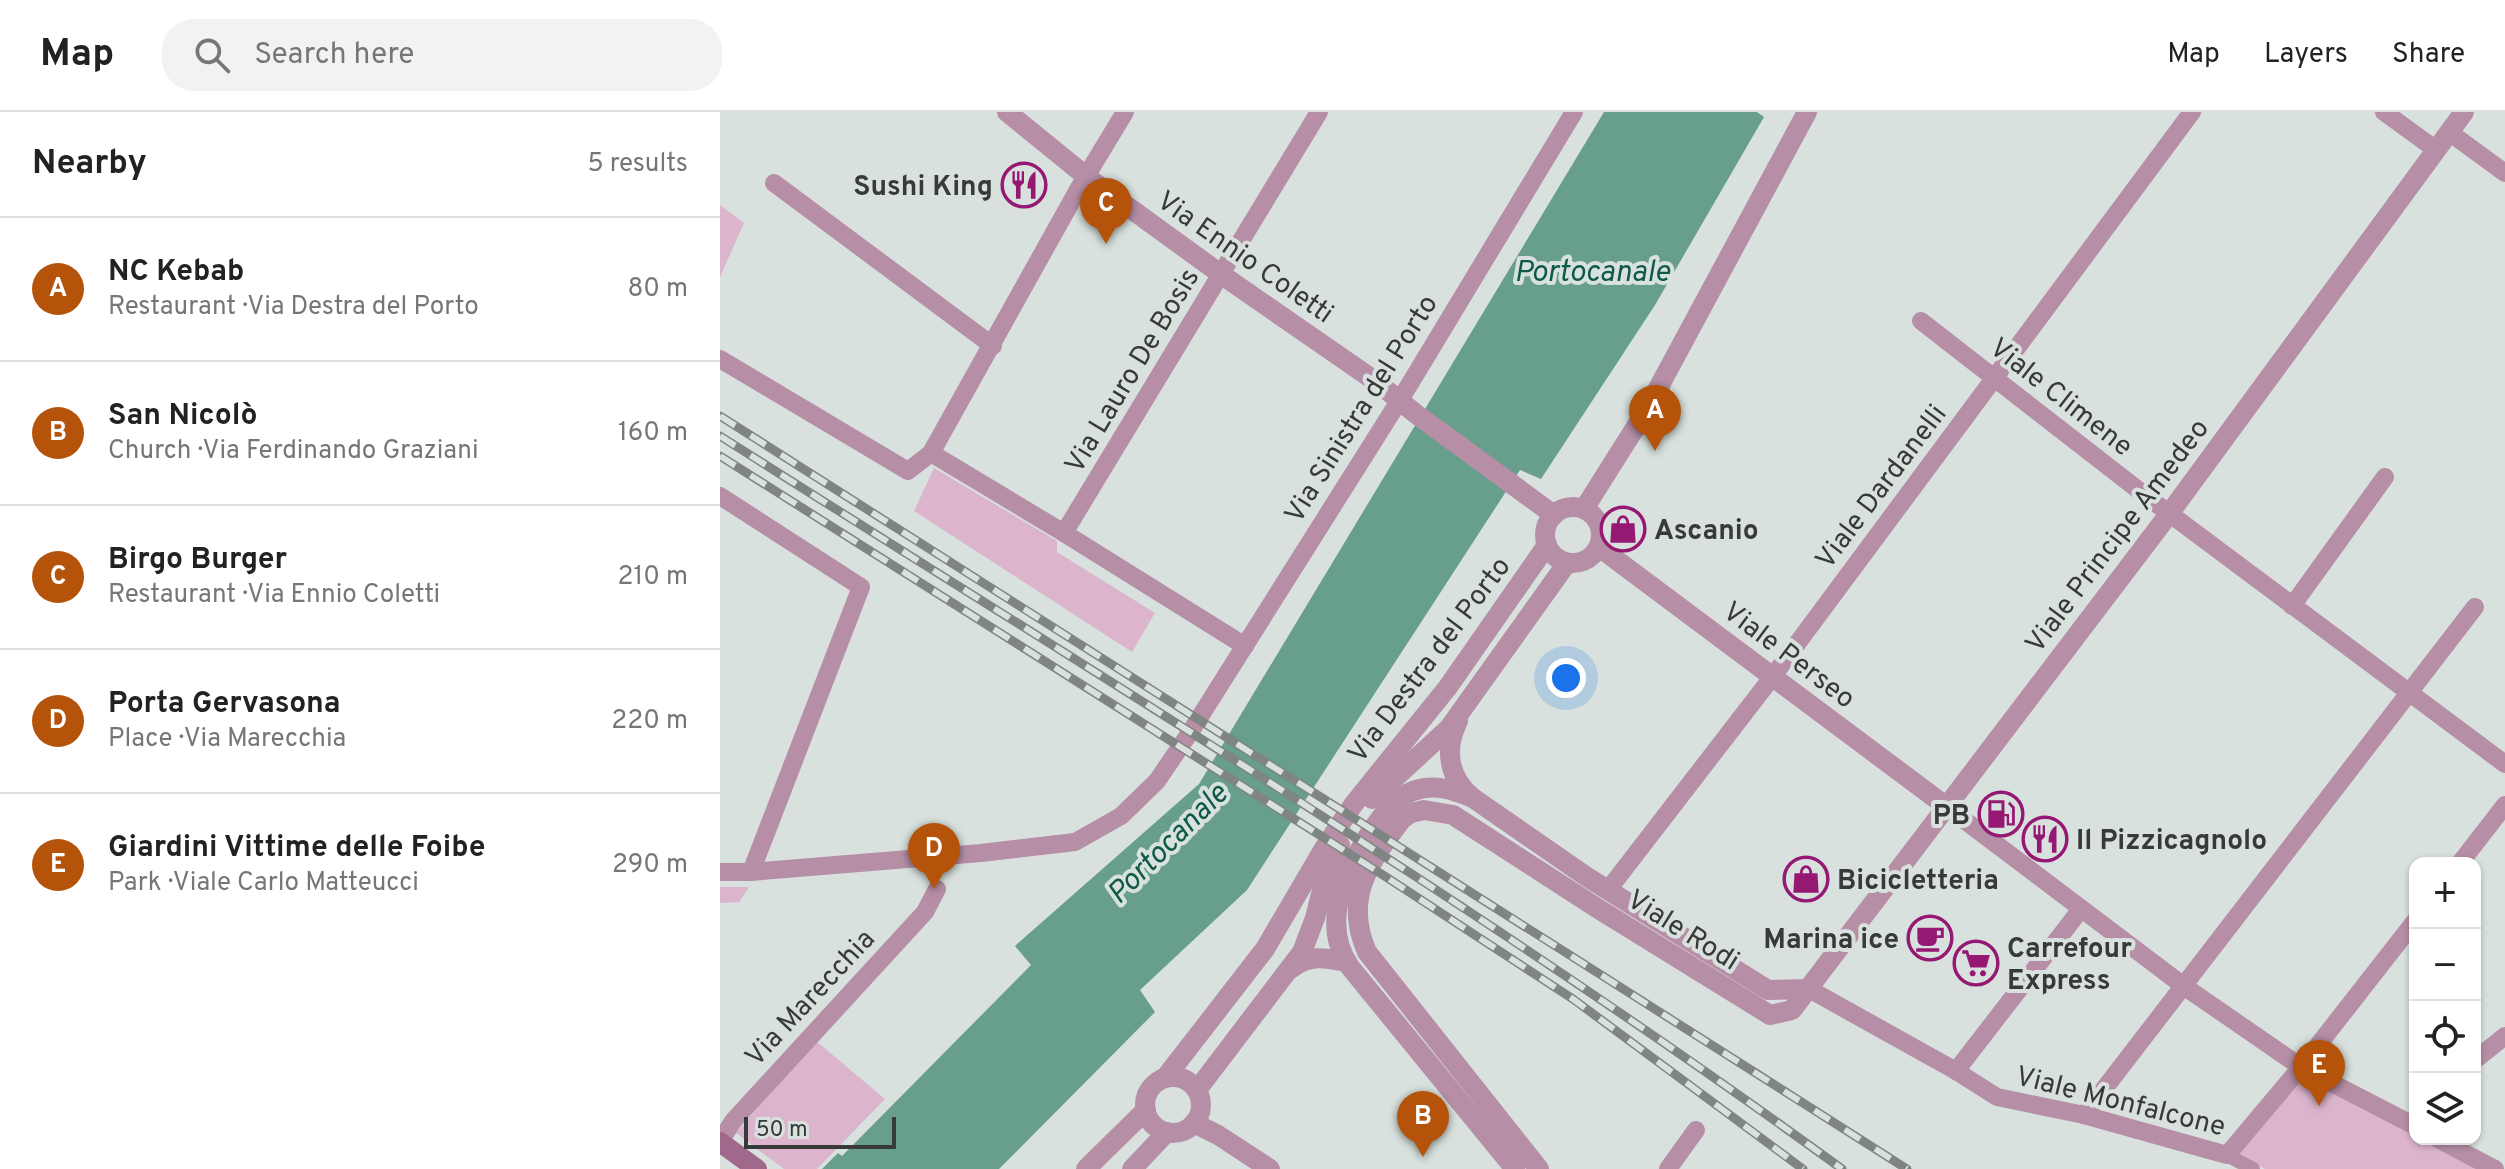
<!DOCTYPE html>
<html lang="en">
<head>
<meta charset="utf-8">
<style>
  body { margin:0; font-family:Overpass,sans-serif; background:#f2f2f2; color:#222 }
  .controls { position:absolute; right:24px; bottom:24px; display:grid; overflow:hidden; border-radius:16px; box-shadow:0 2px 6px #0004 }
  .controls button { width:72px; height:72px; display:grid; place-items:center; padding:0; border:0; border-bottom:2px solid #e0e0e0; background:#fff; color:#222; font:40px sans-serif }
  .scale { position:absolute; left:24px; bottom:20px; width:152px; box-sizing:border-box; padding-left:8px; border:4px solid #373a39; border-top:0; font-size:22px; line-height:28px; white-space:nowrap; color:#373a39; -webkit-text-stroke:6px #d8e1de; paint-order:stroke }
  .you { position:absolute; left:846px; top:566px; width:28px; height:28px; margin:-20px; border:6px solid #fff; border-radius:50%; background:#1a73e8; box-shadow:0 0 0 12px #1a73e833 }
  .badge { display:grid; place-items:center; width:52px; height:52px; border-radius:50%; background:#b45309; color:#fff; font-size:26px; font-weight:700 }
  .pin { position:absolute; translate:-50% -66px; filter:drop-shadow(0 2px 4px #0008) }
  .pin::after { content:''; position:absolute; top:42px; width:28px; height:24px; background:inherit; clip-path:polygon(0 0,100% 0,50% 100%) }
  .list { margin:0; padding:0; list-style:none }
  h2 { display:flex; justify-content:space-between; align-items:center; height:104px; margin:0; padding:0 32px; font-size:34px }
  h2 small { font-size:26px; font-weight:400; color:#767676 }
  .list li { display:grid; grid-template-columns:52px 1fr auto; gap:24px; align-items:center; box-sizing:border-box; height:144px; padding:0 32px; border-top:2px solid #e0e0e0 }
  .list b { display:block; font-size:30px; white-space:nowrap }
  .list p { margin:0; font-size:26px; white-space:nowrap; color:#767676 }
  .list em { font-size:26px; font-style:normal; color:#767676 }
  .icon { flex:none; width:44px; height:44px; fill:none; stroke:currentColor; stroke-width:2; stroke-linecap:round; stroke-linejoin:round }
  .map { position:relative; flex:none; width:1785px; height:1057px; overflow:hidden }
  header { display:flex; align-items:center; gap:48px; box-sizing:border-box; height:112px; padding:0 40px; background:#fff; border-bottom:2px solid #e0e0e0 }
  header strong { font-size:38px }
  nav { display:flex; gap:44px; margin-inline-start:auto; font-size:28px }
  .search { width:560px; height:72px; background:#f2f2f2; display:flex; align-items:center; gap:20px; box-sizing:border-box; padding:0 28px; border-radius:32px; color:#767676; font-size:30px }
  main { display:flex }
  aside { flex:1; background:#fff }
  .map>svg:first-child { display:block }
  .green { fill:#dcb5cc }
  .water { fill:#679e8c }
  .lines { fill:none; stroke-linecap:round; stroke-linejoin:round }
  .pedestrian { stroke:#b68fa6; stroke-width:14 }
  .minor { stroke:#b68fa6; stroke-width:18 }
  .tertiary { stroke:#b68fa6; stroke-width:20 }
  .secondary { stroke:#a0688a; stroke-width:20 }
  .rail-casing { stroke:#7f8583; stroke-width:9 }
  .rail { stroke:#d8e1de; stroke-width:6; stroke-dasharray:18; stroke-linecap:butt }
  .labels { text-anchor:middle; stroke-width:8; stroke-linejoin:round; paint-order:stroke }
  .poi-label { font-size:28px; font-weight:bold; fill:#373a39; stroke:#d8e1de; text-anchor:start }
  .street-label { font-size:28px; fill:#373a39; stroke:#d8e1de }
  .water-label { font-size:30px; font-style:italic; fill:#0e5947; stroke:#d8e1de }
</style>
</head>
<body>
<header>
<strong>Map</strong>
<div class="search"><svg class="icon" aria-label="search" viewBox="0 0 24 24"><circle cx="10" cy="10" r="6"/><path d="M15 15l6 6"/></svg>Search here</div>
<nav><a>Map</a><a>Layers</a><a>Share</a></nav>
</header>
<main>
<aside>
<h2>Nearby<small>5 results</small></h2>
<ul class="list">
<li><span class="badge">A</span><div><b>NC Kebab</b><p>Restaurant · Via Destra del Porto</p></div><em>80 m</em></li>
<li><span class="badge">B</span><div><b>San Nicolò</b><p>Church · Via Ferdinando Graziani</p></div><em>160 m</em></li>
<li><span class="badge">C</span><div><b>Birgo Burger</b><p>Restaurant · Via Ennio Coletti</p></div><em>210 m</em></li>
<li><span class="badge">D</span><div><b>Porta Gervasona</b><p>Place · Via Marecchia</p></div><em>220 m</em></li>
<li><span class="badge">E</span><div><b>Giardini Vittime delle Foibe</b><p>Park · Viale Carlo Matteucci</p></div><em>290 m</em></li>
</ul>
</aside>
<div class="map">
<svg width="1785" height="1057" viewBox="0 0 1785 1057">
  <rect width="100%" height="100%" fill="#d8e1de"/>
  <g class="green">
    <polygon points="0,93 24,111 0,165"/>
    <polygon points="214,356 337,429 337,440 435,501 412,540 194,399"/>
    <polygon points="0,775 29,775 19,790 0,791"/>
    <polygon points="96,929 165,987 97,1057 64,1057 16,1021"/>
    <polygon points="1583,965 1695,1023 1695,1027 1702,1027 1759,1057 1545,1057 1518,1042"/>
  </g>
  <polygon class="water" points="884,0 1037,0 1044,5 935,193 821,367 800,358 527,778 420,878 435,900 279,1057 102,1057 118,1041 122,1044 311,853 295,834 479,672"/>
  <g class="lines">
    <polyline class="pedestrian" points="1507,1043 1533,1057"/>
    <g class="minor">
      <polyline points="1664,0 1715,37"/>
      <polyline points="1729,20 1785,61"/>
      <polyline points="54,71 273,234"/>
      <polyline points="1201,209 1430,387 1785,652"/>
      <polyline points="0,247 188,359 211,341 359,76 405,0"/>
      <polyline points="211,341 344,421 525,534"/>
      <polyline points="0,384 141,475 31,760"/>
      <polyline points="344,421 599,0"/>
      <polyline points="1572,494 1665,365"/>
      <polyline points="1227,695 1465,875 1581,955 1695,1014"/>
      <polyline points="1740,751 1785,693"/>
      <polyline points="0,760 31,760 261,741 355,730 401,704 437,669 471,619 691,270 854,0"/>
      <polyline points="888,778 1053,564 1472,0"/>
      <polyline points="1089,877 1236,959 1277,985 1364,1003 1507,1043 1581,955 1695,809"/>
      <polyline points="1755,948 1785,924"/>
      <polyline points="1236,959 1361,797"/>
      <polyline points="1364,1003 1755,495"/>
      <polyline points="1718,1027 1775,1057"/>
      <polyline points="0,1029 14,1008 205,800 217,777"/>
      <polyline points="948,1057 976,1018"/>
    </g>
    <g class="tertiary">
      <polyline points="287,0 367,65 502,163 658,271 696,302 834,403"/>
      <circle cx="853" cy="423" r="28"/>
      <polyline points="864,397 927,297 1087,0"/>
      <polyline points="879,435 1227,695"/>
      <path d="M738 609C724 637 728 666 753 686L867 765 1048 878 1089 877"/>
      <path d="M753 686C733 678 715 671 693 679 672 687 658 709 646 727 623 765 601 813 630 855L795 1057"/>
      <polyline points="652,687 729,616 847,451"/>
      <path d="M572 856C590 842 606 846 626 850"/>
      <circle cx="453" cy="993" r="28"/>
      <polyline points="445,966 545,837 603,738 633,693 728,575 827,433"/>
      <polyline points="477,978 582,840 595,806 604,770 620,733"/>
      <polyline points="474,1011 498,1023 550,1057"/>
      <polyline points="366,1057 426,998"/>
      <polyline points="412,1057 447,1020"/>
      <path d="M819 1057 647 840C623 786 649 751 682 707L691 701 704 698 733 703 877 796 1050 903 1072 898 1449 402 1744 0"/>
    </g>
    <polyline class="secondary" points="0,1030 37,1057"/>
    <g class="rail-casing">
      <g id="rail">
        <polyline points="0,304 1187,1057"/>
        <path d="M0 324C377 563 761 794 1122 1057"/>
        <polyline points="0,344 663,763 853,887 1083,1057"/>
      </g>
    </g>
    <use href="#rail" class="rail"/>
  </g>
  <defs>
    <g id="restaurant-ring" transform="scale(2.3)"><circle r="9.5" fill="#d8e1de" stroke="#951973" stroke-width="1.5"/><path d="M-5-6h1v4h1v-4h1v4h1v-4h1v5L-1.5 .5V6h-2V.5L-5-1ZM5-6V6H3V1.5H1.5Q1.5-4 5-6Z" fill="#951973"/></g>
    <g id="shop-ring" transform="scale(2.3)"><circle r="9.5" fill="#d8e1de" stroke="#951973" stroke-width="1.5"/><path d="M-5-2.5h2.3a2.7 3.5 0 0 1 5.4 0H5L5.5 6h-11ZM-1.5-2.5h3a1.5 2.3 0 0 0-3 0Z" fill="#951973"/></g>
    <g id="fuel-ring" transform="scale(2.3)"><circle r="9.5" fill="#d8e1de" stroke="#951973" stroke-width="1.5"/><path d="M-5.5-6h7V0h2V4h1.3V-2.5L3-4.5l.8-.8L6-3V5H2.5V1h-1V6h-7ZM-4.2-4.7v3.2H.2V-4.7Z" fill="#951973"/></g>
    <g id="cafe-ring" transform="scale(2.3)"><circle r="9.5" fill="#d8e1de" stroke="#951973" stroke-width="1.5"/><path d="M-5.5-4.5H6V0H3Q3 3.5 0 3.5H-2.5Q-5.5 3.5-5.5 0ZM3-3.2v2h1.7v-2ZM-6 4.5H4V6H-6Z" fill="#951973"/></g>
    <g id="supermarket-ring" transform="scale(2.3)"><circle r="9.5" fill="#d8e1de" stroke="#951973" stroke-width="1.5"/><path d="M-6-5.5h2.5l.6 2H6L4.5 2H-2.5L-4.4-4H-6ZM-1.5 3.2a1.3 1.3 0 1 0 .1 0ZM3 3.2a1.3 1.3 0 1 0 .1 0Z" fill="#951973"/></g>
  </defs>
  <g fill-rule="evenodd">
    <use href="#restaurant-ring" x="304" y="73"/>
    <use href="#shop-ring" x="903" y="417"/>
    <use href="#fuel-ring" x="1281" y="702"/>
    <use href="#restaurant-ring" x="1325" y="727"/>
    <use href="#shop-ring" x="1086" y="767"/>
    <use href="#cafe-ring" x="1210" y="826"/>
    <use href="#supermarket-ring" x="1256" y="851"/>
  </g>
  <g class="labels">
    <g class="poi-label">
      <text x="273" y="83" text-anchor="end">Sushi King</text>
      <text x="934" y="427">Ascanio</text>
      <text x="1250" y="712" text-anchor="end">PB</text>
      <text x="1356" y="737">Il Pizzicagnolo</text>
      <text x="1117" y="777">Bicicletteria</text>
      <text x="1179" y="836" text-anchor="end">Marina ice</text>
      <text x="1287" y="845">Carrefour<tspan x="1287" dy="32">Express</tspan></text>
    </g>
    <g class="street-label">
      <text transform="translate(526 144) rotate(35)" y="10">Via Ennio Coletti</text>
      <text transform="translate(411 258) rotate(-59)" y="10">Via Lauro De Bosis</text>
      <text transform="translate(1342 284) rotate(38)" y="10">Viale Climene</text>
      <text transform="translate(640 296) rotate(-58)" y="10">Via Sinistra del Porto</text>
      <text transform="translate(1160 374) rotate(-53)" y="10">Viale Dardanelli</text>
      <text transform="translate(1396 423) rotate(-53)" y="10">Viale Principe Amedeo</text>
      <text transform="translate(1070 542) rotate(37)" y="10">Viale Perseo</text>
      <text transform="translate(708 547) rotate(-53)" y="10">Via Destra del Porto</text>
      <text transform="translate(964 817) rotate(32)" y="10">Viale Rodi</text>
      <text transform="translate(89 885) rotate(-47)" y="10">Via Marecchia</text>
      <text transform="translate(1401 988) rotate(14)" y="10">Viale Monfalcone</text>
    </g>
    <g class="water-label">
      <text x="872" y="169">Portocanale</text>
      <text transform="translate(447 731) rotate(-45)" y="10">Portocanale</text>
    </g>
  </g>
</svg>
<div class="controls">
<button>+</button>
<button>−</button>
<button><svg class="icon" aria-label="locate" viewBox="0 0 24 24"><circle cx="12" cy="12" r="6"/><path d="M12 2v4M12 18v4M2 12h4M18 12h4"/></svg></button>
<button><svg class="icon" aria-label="layers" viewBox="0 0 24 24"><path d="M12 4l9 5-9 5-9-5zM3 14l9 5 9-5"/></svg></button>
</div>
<div class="scale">50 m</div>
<div class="you"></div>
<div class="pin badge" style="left:935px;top:339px">A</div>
<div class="pin badge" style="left:703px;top:1045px">B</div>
<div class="pin badge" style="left:386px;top:132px">C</div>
<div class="pin badge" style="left:214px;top:777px">D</div>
<div class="pin badge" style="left:1599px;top:994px">E</div>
</div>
</main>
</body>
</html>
